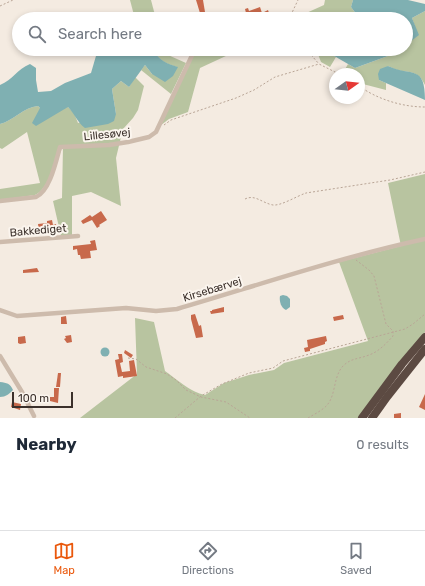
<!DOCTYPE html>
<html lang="en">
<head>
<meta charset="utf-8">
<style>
  body { margin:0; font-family:Rubik,sans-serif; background:#f2f2f3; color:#1f2937 }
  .compass { position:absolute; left:329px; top:68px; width:36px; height:36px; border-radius:50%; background:#fff; box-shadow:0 2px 6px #0003; rotate:75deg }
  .scale { position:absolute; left:12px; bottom:10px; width:61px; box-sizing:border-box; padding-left:4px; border:2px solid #3b302b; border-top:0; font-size:11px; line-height:14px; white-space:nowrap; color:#3b302b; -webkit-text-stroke:3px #fbf5ee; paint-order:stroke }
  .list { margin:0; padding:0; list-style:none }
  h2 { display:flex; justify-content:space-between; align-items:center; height:52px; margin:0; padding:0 16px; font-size:17px }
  h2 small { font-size:13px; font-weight:400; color:#747a83 }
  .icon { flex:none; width:22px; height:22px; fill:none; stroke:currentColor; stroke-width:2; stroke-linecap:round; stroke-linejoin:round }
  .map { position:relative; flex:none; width:425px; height:418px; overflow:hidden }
  .search { position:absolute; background:#fff; box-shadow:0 2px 6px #0003; left:12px; right:12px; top:12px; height:44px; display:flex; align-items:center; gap:10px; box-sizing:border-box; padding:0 14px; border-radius:22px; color:#747a83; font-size:15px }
  .sheet { height:112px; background:#fff }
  nav { display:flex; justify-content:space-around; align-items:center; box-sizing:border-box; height:56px; border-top:1px solid #e0e1e3; background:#fff; font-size:11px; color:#747a83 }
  nav a { display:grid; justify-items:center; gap:2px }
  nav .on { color:#ea580c }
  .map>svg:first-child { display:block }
  .green { fill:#b8c4a0 }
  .water { fill:#7fb0b2 }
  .building { fill:#c8694b }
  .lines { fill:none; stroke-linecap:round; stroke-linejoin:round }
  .path { stroke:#b9a596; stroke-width:1; stroke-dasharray:2 2; stroke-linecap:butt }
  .street { stroke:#cdbbac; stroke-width:4.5 }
  .highway { stroke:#5c4a42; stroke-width:8 }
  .labels { text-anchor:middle; stroke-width:4; stroke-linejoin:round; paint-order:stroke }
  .street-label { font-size:11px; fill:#3b302b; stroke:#fbf5ee }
</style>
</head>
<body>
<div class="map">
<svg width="425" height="418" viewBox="0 0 425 418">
  <rect width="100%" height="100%" fill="#f4ebe1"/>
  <g class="green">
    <polygon points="130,0 151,0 156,19 135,19"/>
    <polygon points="325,0 353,0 351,7 360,19 293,19 324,5"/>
    <path d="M425 11V85C418 70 410 73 397 70 394 69 391 67 388 66L379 80 386 83V90L359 83V74L343 73 348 64 355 68 396 53 400 49H406V45L418 35 412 18Z"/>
    <path d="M154 49H166L168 55 186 63 171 94 141 70 145 65 152 74 177 67C167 64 157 60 154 49Z"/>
    <polygon points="198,49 241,49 200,68 188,112 169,119 161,125 196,50"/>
    <polygon points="316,49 329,49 329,53 336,57 330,67 321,62"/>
    <path d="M135 77 144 86 138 110 133 118 123 129 116 158 121 206 91 192 72 196V235L61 236 53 201 62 198 63 146C57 159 48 190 35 195L0 200V189L40 183 27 132 2 149 0 148V124C13 121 24 107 38 106L40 108 68 107 74 113 78 123 116 114 112 89 121 81 129 87Z"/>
    <path d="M425 174V332L358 418H80L137 374 135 318 154 322 165 371C178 380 190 392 205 395L224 383 249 375 274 370 284 363 368 341 339 262 401 246 388 183Z"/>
  </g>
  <g class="water">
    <polygon points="353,0 408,0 425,4 425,11 412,18 419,35 406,45 406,19 360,19 351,7"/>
    <path d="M98 49H154C157 60 168 64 178 67L173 76 165 82 152 74 145 65 129 87 121 81 112 89 116 114 114 121 108 124 85 128C77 122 75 114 68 107L36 126 32 123 40 108 38 106C24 107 13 121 0 124V85C13 80 17 69 30 64L36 68V80L38 92 51 91 65 83 91 73Z"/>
    <polygon points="329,49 400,49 396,53 355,68 329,53"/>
    <path d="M388 66C412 77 425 64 425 100L379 80 378 74 380 69Z"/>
    <path d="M283 295 287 296 290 299V307L286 310C281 308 279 301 280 296Z"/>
    <circle cx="105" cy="352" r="4.5"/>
    <path d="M0 382C7 383 10 383 13 390 9 394 6 397 0 397Z"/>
  </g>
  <g class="building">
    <polygon points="196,0 203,0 205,12 200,13"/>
    <polygon points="260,7 262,13 268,10 270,16 265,19 255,19 254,15 247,17 245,9 248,8 249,11"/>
    <polygon points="101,211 107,220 99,225 100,226 97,228 92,220 83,224 81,221 90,215 92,217"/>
    <polygon points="52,220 53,225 56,224 57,231 53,232 52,229 39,231 38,224 47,223 47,221"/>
    <polygon points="95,240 97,250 90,251 91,258 81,259 80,255 78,255 77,249 73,250 73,246 91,244 90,241"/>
    <polygon points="37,268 39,272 23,273 23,270"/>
    <polygon points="224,307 224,312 211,314 210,311 212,311 212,310"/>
    <polygon points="195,314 199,326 201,325 203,337 196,338 191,319 191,315"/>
    <polygon points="343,315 344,319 334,321 333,317"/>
    <polygon points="66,316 67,324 61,324 61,317"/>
    <polygon points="71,335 72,342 67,343 64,339 66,338 65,336"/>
    <polygon points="25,336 26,343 20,344 18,343 18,337"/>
    <polygon points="326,336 327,341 325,342 325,344 310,349 310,351 305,352 304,348 308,347 307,340"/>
    <polygon points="125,350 133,355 131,358 124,353"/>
    <polygon points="118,354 122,354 123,362 120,363 122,372 130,371 129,361 134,360 137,376 123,378 123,376 118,377 115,360 119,359"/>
    <polygon points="58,373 61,373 60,387 56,387"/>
    <polygon points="54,388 59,388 58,403 50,401 50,397 54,397"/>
    <polygon points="425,394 425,410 419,407"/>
    <polygon points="12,402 21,404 20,410 11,407"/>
    <polygon points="401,413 401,418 394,418 394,414"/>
  </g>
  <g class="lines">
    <g class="path">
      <polyline points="0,6 13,0"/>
      <polyline points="289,19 298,0"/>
      <polyline points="306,49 319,64"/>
      <path d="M359 86C377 99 402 107 425 107"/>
      <polyline points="164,125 171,120 236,98 254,90 275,77 319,64 339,74"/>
      <path d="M245 199C255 194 262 203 273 205 281 206 297 196 306 193L390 180 425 172"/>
      <polyline points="128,358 136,359 146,367 167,374 176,380 186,390 201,397 226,402 250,418"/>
      <polyline points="175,418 201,396 222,384 249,373 273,368 283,361 405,329 413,324 425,314"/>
      <path d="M308 418C313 415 319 412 324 408 337 398 332 378 343 366 351 358 359 359 369 355 378 352 386 344 393 336V331L386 324 374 276 369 270 356 260"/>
    </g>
    <g class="street">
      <path d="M0 201 36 197C50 191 56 161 60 147L109 145 128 142 149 137 156 132 195 49"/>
      <polyline points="0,242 78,236"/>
      <path d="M0 310 17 316 126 308 156 311 177 309C259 285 341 257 425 239"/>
      <polyline points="0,356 22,392 34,416"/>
    </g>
    <g class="highway">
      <polyline points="362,418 402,364 425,337"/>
      <polyline points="372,418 387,397 425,349"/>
    </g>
  </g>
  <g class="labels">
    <g class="street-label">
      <text transform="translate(107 134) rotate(-6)" y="4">Lillesøvej</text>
      <text transform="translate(38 230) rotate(-5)" y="4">Bakkediget</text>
      <text transform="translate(212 289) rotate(-17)" y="4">Kirsebærvej</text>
    </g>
  </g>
</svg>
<svg class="compass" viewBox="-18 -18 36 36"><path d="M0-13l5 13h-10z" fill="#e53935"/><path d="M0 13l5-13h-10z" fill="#747a83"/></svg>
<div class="scale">100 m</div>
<div class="search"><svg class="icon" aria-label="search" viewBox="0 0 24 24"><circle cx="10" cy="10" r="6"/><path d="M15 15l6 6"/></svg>Search here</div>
</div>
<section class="sheet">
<h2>Nearby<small>0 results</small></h2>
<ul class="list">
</ul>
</section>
<nav>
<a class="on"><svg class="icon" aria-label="map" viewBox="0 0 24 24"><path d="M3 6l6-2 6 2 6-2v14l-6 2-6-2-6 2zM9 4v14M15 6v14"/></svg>Map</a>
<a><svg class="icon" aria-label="directions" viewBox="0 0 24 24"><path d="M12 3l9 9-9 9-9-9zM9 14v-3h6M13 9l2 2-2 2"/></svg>Directions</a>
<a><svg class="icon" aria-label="saved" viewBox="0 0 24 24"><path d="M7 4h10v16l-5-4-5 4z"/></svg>Saved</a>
</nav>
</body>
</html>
